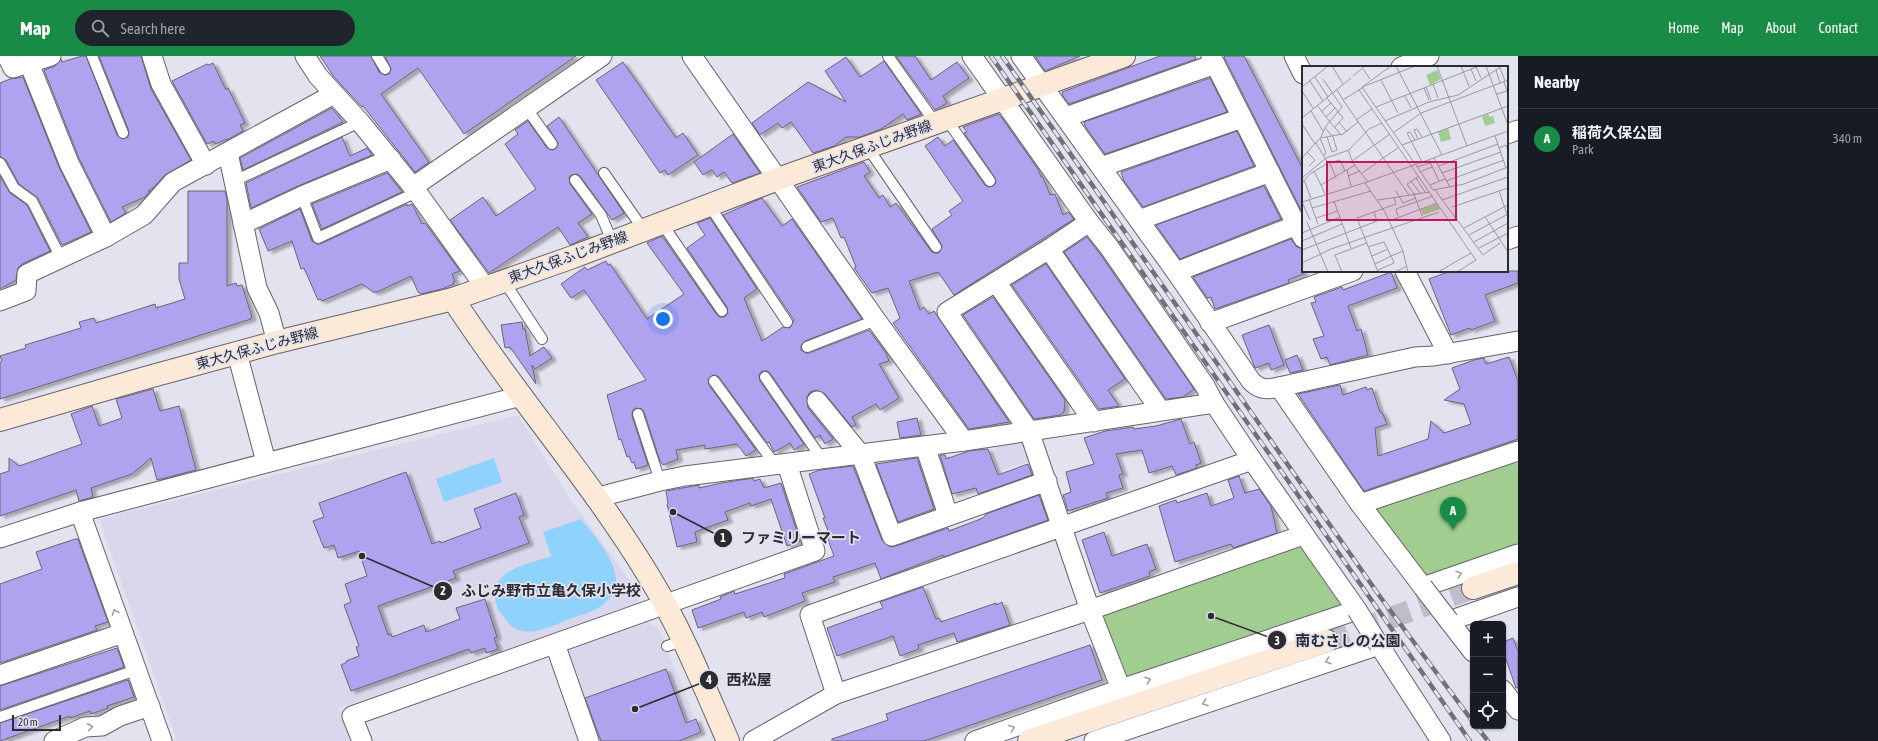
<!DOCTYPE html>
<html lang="en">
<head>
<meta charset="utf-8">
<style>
  body { margin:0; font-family:"Asap Condensed","Noto Sans JP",sans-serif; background:#20242c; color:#f1f3f6 }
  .controls { position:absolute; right:12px; bottom:12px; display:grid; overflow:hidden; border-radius:6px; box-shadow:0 1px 3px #0004 }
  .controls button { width:36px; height:36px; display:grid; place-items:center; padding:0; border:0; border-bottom:1px solid #363941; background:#171b24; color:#f1f3f6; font:20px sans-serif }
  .scale { position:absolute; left:12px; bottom:10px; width:49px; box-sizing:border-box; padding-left:4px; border:2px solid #2b2b30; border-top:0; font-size:11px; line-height:14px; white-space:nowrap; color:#2b2b30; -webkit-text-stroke:3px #e3e2ef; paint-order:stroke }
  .you { position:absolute; left:663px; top:263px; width:14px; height:14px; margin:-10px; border:3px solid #fff; border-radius:50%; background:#1a73e8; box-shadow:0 0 0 6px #1a73e833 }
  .badge { display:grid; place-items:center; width:26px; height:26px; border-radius:50%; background:#188c46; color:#fff; font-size:13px; font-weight:700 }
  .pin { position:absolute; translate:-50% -33px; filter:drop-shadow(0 1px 2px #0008) }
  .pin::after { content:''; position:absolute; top:21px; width:14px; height:12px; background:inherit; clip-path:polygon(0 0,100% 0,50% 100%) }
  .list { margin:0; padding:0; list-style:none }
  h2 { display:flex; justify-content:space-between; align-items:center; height:52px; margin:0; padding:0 16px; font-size:17px }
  h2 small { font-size:13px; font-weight:400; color:#9ea1a6 }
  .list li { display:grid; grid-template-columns:26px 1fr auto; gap:12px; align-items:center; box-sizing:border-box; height:60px; padding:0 16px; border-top:1px solid #363941 }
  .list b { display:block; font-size:15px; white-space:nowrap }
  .list p { margin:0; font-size:13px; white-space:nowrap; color:#9ea1a6 }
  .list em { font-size:13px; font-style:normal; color:#9ea1a6 }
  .icon { flex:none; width:22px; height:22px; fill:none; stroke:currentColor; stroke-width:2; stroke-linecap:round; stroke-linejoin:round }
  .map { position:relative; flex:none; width:1518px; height:685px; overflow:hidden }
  header { display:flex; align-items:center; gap:24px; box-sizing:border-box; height:56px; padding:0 20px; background:#188c46; color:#fff }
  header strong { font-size:19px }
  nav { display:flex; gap:22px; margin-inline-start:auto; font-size:14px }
  .search { width:280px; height:36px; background:#20242c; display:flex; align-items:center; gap:10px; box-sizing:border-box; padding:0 14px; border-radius:22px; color:#9ea1a6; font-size:15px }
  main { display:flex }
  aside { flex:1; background:#171b24 }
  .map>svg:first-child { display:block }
  .built { fill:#dad7ec }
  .green { fill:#a1cd90 }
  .water { fill:#8fd2fc }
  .building { fill:#b1a2f0; stroke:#686672; filter:url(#shadow) }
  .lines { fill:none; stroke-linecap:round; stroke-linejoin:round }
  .secondary-tunnel { stroke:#bebdc9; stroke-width:22; stroke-dasharray:22 11; stroke-linecap:butt }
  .lane-casing { stroke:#64636e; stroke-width:12 }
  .street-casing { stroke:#64636e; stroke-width:21 }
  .secondary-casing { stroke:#64636e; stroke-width:24 }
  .lane { stroke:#fff; stroke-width:10 }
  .street { stroke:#fff; stroke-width:19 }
  .secondary { stroke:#fce9d7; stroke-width:22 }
  .rail-casing { stroke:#717179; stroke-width:4.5 }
  .rail { stroke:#e3e2ef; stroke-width:3; stroke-dasharray:9; stroke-linecap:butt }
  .street-bridge-casing { stroke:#64636e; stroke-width:21; stroke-linecap:butt }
  .street-bridge { stroke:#fff; stroke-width:19 }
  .oneway { stroke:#a0a0a2 }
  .labels { text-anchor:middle; stroke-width:3.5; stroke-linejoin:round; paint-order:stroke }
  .street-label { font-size:14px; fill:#2b2b30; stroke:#e3e2ef }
  .inset-road { fill:none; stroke:#9999a3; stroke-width:1 }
  .view { fill:#c2185b; fill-opacity:0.15; stroke:#c2185b; stroke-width:2 }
  .inset-edge { fill:none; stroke:#2b2b30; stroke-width:2 }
  .leader { fill:none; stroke:#2b2b30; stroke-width:1.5 }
  .callout-dot { fill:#2b2b30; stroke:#e3e2ef; stroke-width:1.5 }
  .mark-label { font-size:12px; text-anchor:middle; font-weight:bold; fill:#fff }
  .callout-label { font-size:15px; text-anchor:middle; font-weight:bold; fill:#2b2b30; stroke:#e3e2ef; stroke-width:3.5; stroke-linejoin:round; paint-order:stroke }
</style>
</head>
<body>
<header>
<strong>Map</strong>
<div class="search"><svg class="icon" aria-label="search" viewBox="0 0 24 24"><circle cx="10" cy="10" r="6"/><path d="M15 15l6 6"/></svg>Search here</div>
<nav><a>Home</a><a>Map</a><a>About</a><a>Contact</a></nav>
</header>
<main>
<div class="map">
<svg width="1518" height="685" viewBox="0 0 1518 685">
  <defs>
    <filter id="shadow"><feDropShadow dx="4.5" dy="2.5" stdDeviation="1" flood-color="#0004"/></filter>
  </defs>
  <rect width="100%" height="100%" fill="#e3e2ef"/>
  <g class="built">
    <polygon points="518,359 570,443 639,537 638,546 528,586 339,652 351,685 177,685 99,463"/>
    <polygon points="1022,384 1032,405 1002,414 993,389"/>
    <polygon points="645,565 658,572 695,662 636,685 597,685 566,597 568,591"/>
  </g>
  <g class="green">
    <polygon points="1510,403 1517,406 1518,410 1518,491 1429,522 1421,519 1376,457 1379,448"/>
    <polygon points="1295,491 1303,492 1342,546 1339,553 1124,623 1103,563 1106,556"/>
  </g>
  <g class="water">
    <polygon points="494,402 502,426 444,446 436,423"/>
    <path d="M581 463C600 487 639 528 598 552 590 557 579 559 570 563 556 568 538 578 523 575 512 573 507 566 501 557 496 551 496 548 495 540 494 512 530 508 551 500L543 476Z"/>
  </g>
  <g class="building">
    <polygon points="82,0 86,0 117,79 122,83 128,81 129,75 99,0 141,0 151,33 191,104 165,119 153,132 148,135 150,135 145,141 122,151 126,157 111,166 79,102 44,14 55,10 61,3 62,6"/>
    <polygon points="320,0 371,0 379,16 385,19 389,18 391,13 385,0 576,0 464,78 418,12 381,38 429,106 415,116 363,50 362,51 334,21"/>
    <polygon points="896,0 915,0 931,24 957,6 969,22 943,40 947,47 935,54"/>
    <polygon points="1035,0 1080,0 1045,15"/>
    <polygon points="1160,0 1195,0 1196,3 1069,48 1063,40 1062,36"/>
    <polygon points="1225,0 1244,0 1303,113 1303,158 1224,1"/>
    <polygon points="846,1 860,21 884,5 921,58 907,64 903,58 881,73 860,81 846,81 834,90 813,97 791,66 782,72 778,67 760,79 752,67 808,26 846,46 825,15"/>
    <polygon points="623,6 676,82 683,77 698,99 668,119 665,114 660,117 596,24"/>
    <polygon points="213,7 226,34 228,32 245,67 240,69 243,75 227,84 227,83 215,88 214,85 207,88 172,25 207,8 209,9"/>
    <polygon points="23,21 59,111 91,176 62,189 38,142 19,128 6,104 0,101 0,27 10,23"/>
    <polygon points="1210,22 1227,56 1105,98 1085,70 1084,66"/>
    <polygon points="332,52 343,66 243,114 240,102"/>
    <polygon points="999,58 1038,113 1041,121 1043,121 1050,139 1055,138 1063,159 1068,156 1074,163 954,239 938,216 909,225 920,254 924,251 929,258 934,255 1009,366 969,373 893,267 900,262 888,232 872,237 854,212 856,211 844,181 841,182 833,162 821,166 797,131 864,106 870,116 864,120 879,142 883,139 890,151 896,147 931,195 934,197 939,197 942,190 932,173 952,159 949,155 963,145 925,90 938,81 945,90 953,84 985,129 988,131 993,130 996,127 995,122 964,77 967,76 963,71"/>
    <polygon points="559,61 624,157 612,164 580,120 577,118 571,119 569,122 570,128 592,158 578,167 588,181 570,189 558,171 489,217 450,164 483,141 496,160 536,133 505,88 518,78 515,74 528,65 547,92 552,94 555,93 558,87 547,70"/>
    <polygon points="1237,75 1254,110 1143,151 1124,125 1121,116"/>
    <polygon points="733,78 760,117 732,127 724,116 717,121 712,114 703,119 694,106"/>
    <polygon points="342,81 350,100 367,92 372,99 298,130 251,152 246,127"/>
    <polygon points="387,117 402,136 322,173 312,148"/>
    <polygon points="0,120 10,137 27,149 50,195 22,208 18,212 16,224 0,233"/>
    <polygon points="1264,130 1281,163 1180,203 1156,169"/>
    <polygon points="188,135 225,135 227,143 227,230 236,227 237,230 242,229 252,261 251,261 251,263 0,343 0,306 2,305 0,300 26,292 25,289 81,272 79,266 94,262 96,267 155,248 156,252 185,243 179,223 179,207 188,207"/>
    <polygon points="762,142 782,170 792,163 862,263 805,285 801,290 801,294 806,297 809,297 869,274 886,297 889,305 879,308 899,342 880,354 876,348 852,361 856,369 852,371 825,338 816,334 810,336 807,341 808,352 833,383 825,388 820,379 815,382 770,317 767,315 762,315 759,319 760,325 804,388 794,394 790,387 774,396 769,386 767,387 719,321 713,319 708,323 709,329 756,394 746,400 737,388 705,393 705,389 676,394 678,403 663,409 660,405 644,356 642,353 636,352 633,354 632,360 648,409 636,413 634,406 632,407 629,400 627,401 621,383 619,384 607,339 646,324 584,234 571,242 561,228 585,211 587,214 606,205 608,209 610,208 647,263 684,238 647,187 662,180 717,259 720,261 725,261 728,257 727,251 687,192 705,179 697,167 710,162 757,233 744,242 762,285 783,271 790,272 794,264 723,159"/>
    <polygon points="407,148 407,150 412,148 422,168 425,167 460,215 452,218 455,225 453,226 454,228 442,233 421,238 418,236 411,220 377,236 373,236 362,228 322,245 321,243 318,244 304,212 301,213 292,185 268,195 259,173 300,153 312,185 317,188 320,188"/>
    <polygon points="1087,181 1100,198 1194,333 1183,341 1166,343 1064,196"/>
    <polygon points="1291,183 1297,191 1303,193 1303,218 1288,224 1289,227 1215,253 1211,241 1207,242 1193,221"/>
    <polygon points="1046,208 1125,323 1108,334 1119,350 1099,353 1012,229"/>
    <polygon points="1450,215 1518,215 1518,227 1485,239 1495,265 1471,274 1470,272 1451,279 1429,223"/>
    <polygon points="1391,216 1397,232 1348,250 1357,275 1361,273 1368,299 1330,309 1327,301 1321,303 1313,283 1324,280 1311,247 1316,246 1314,241 1342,231 1343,234"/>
    <polygon points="993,241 1065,344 1064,356 1060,359 1034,363 963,259"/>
    <polygon points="522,266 523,273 525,273 530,300 544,291 552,302 535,313 532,309 536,328 510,291 505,292 501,269"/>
    <polygon points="1269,269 1284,309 1271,314 1269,307 1255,312 1242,279"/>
    <polygon points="1297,299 1303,314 1290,317 1285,304"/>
    <polygon points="1509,301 1518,325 1518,383 1364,435 1298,338 1340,329 1343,339 1366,331 1367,334 1372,332 1380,356 1382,356 1387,368 1375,372 1378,400 1428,383 1431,365 1444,377 1471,368 1464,348 1444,344 1460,333 1452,312 1474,304 1484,302 1486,308"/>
    <polygon points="153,333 160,355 179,350 196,414 157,424 151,402 132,418 91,432 93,441 79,445 76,434 0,460 0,418 9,415 9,402 19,410 82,388 71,358 92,350 99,370 122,362 116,343"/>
    <polygon points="917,362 921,379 900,382 897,366"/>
    <polygon points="1181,363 1190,388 1194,386 1201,407 1196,409 1197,412 1176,419 1172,410 1149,417 1142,394 1116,398 1123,418 1119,419 1123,432 1106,437 1108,442 1068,455 1063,439 1071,436 1066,416 1094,408 1084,382 1105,375 1133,371 1134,373 1156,370"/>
    <polygon points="988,393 998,419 1028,408 1032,419 978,438 976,432 952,438 940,399 945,399 946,403 969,395"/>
    <polygon points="917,402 934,453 898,466 876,408"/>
    <polygon points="853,410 882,484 890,491 896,490 948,472 949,475 983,462 986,458 1039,439 1048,464 944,501 943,499 881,523 875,507 833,521 835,526 802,537 805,545 777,556 764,561 762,556 746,562 744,556 698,572 692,554 721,543 720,541 734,535 735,538 785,522 784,518 834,500 827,481 830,480 823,462 825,462 809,418 820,414"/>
    <polygon points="406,416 432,488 440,485 441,487 481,472 474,453 516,437 524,459 519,461 529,487 453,515 456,522 378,550 388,579 391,578 392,581 424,569 426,576 460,563 456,552 485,543 497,581 494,582 498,593 486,597 485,592 471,597 469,593 351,635 341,609 347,606 346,605 359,600 356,591 359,590 344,549 351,546 345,528 367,520 359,495 338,502 334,489 324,492 313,465 324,461 319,447"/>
    <polygon points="1239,420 1245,437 1259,433 1271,450 1277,477 1233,492 1231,488 1175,506 1159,450 1176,444 1177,447 1207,437 1211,450 1234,442 1228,424"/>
    <polygon points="753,422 754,425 760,423 764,432 781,427 800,485 787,490 771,443 751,450 750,447 725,456 728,464 695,476 697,486 677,491 667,448 668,447 666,435 699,429 699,432 721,427"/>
    <polygon points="1104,476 1112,500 1147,488 1156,513 1149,516 1150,520 1100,537 1082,484"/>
    <polygon points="75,483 78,483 108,566 95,570 97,574 0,607 0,528 42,513 36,496"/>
    <polygon points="923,531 936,563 939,562 941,566 996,547 996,549 1002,546 1010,569 957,586 954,577 918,589 919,593 900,600 893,580 837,600 827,572 883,552 880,546"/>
    <polygon points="1513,582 1518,595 1518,632 1516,632 1503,595 1503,586"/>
    <polygon points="1090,589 1102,624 924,685 832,685 832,683 888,664 886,658"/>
    <polygon points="117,592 124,611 0,654 0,630"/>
    <polygon points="666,613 686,667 696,663 701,676 679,685 601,685 585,642"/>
    <polygon points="128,624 134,641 107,650 108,652 91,658 90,655 70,662 70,660 0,685 0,667"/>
  </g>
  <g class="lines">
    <polyline class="secondary-tunnel" points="1327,585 1473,532"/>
    <g class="lane-casing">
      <g id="lane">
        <polyline points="92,0 123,77"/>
        <polyline points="377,0 385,13"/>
        <polyline points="888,0 936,68"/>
        <polyline points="527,53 552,88"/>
        <polyline points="947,64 990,125"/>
        <polyline points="868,92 936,191"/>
        <polyline points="0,107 14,132 32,145 61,202"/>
        <polyline points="604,117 643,173"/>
        <polyline points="575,124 601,159 612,185"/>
        <polyline points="234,125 360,66"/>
        <polyline points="302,140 318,182 417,136"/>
        <polyline points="709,149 787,266"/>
        <polyline points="661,166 722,255"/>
        <polyline points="504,225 542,283"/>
        <polyline points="807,291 876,264"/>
        <polyline points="765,321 822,403"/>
        <polyline points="714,325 776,410"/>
        <polyline points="638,358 660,425"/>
        <polyline points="667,590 683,585"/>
        <polyline points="0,661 136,614"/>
      </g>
    </g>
    <g class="street-casing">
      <g id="street">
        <polyline points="7,0 13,12 51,0"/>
        <polyline points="152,0 161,28 206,109"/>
        <polyline points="305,0 318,20 360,66 417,136 485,231"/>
        <polyline points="692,0 876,264 964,385"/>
        <polyline points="972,0 1089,166 1109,191 1205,330 1214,347 1252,404 1357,554 1121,633 975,685"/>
        <path d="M1021 0 1176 216 1251 325C1260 334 1267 334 1279 331L1415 301 1434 300 1518 285"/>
        <polyline points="1211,0 1303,182"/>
        <polyline points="1294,0 1303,18"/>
        <polyline points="29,7 69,107 106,181"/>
        <polyline points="1401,11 1429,0"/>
        <polyline points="1066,61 1215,8"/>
        <polyline points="1507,78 1518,74"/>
        <polyline points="228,97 257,232 269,257 277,286"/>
        <polyline points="1101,111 1242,62"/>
        <polyline points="413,131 602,0"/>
        <polyline points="1139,164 1270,116"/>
        <polyline points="1089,166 1049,193 947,256 1029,375 1090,554 1121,633"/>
        <polyline points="243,168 302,140 391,103"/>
        <polyline points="1507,184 1518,180"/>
        <polyline points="1049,193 1160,354"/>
        <polyline points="1405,215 1448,298"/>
        <polyline points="1176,216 1297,169"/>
        <polyline points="996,226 1094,366"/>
        <polyline points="0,245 26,235 27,218 106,181 144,159 173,126 334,38"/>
        <polyline points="1210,267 1353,215"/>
        <polyline points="237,297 266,406"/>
        <polyline points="1279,331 1360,448 1423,531 1518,498"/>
        <polyline points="817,345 861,399 892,480 1047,425"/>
        <polyline points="925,390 948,459"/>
        <polyline points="595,442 660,425 685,420 964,385 1214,347"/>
        <polyline points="1360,448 1518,395"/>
        <polyline points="80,456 162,685"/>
        <polyline points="0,482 80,456 521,340"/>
        <polyline points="555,588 589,685"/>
        <polyline points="1473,596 1449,565 1518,541"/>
        <polyline points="0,619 123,577"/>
        <polyline points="1503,634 1518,654"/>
        <polyline points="836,638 810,559 1252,404"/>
        <polyline points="54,685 85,671 102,670 120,660 150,650"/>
        <polyline points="362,685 352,660 815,495 787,408"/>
        <polyline points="753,685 836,638 1090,554 1303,479"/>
        <polyline points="1094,685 1379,589 1441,685"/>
      </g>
    </g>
    <g class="secondary-casing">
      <g id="secondary">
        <path d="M453 243C514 338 591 424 650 522 681 573 704 630 728 685"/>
        <polyline points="0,364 145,322 277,286 453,243 573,201 778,123 1124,0"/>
        <polyline points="1473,532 1518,517"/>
        <polyline points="1029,685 1327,585"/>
      </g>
    </g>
    <use href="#lane" class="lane"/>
    <use href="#street" class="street"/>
    <use href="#secondary" class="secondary"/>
    <g class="rail-casing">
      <g id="rail">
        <polyline points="991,0 1470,685"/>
        <polyline points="1002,0 1381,542 1473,666"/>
        <polyline points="1476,670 1488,685"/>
      </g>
    </g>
    <use href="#rail" class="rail"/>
    <g class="street-bridge-casing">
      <g id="street-bridge">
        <polyline points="1423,531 1449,565"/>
        <polyline points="1357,554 1379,589"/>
      </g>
    </g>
    <use href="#street-bridge" class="street-bridge"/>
  </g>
  <defs><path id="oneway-chevron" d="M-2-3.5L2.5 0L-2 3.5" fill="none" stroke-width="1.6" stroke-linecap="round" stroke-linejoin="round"/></defs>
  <g class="oneway">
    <use href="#oneway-chevron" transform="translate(1459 518) rotate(-19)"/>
    <use href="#oneway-chevron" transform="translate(115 556) rotate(-110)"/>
    <use href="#oneway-chevron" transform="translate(1328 605) rotate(161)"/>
    <use href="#oneway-chevron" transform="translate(1148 624) rotate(-18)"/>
    <use href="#oneway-chevron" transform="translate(1205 647) rotate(161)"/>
    <use href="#oneway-chevron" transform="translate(90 671) rotate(-7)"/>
    <use href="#oneway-chevron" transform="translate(1012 672) rotate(-20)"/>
  </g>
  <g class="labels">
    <g class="street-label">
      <text transform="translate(872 90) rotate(-20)" y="5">東大久保ふじみ野線</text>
      <text transform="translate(568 201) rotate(-20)" y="5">東大久保ふじみ野線</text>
      <text transform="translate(257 292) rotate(-15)" y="5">東大久保ふじみ野線</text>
    </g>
  </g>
  <g transform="translate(1302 10)">
    <rect width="206" height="206" fill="#e3e2ef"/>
    <path d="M135 4 139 13 128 19 124 9ZM186 48 188 51 191 50 193 57 183 60 180 50ZM146 62 149 73 139 76 136 66ZM135 138 138 143 121 149 119 143Z" fill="#a1cd90"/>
    <path class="inset-road" d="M30 0 41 18M89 0 60 21 131 124 162 118 206 101M94 0 140 89M135 0 165 80M159 0 167 20M184 0 206 59M174 1 179 12M198 2 203 15M61 3 68 13M169 3 174 15M194 4 198 17M51 10 63 0M13 11 26 31M79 14 96 47M8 15 21 35M131 18 136 32M0 21 26 0M124 21 129 34M122 22 127 34M35 24 41 34 63 20 113 0M57 24 169 187 136 206M0 25 11 42M195 28 205 25 202 16M103 30 109 42M25 32 41 52 32 62M41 34 107 129M15 39 24 51 33 42M74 41 177 0M9 45 21 65M20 45 29 37M24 51 39 69M0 52 49 12M54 54 70 43M83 55 127 36 156 29 200 0M37 56 45 66M0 58 13 78M24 63 31 71 35 84 30 86 25 71M91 67 119 47 206 14M193 70 204 102M19 71 24 60 40 41 21 13M18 72 24 87 22 89M116 73 112 64 115 63 120 71M113 74 108 66 105 67 120 96M14 77 26 97 38 94 43 105M100 79 206 40M197 82 204 79 206 85M46 84 51 97 66 116M5 86 13 94 7 100M0 92 18 72 41 68 56 56M132 92 148 121M127 94 137 115M50 95 88 68M28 97 34 112M137 100 196 78M115 101 128 97M45 104 49 120M12 105 19 119M118 106 130 101M60 107 97 81M140 107 199 86M46 110 58 105M117 110 105 118 112 128 120 150M0 112 24 92 47 84 67 63 80 57M114 112 123 126M2 114 9 132M109 115 118 127M144 115 202 94M0 117 8 108 26 97M63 117 83 146 101 185 106 206M128 119 143 113M133 124 181 189 198 177M94 125 101 137 114 132M197 125 206 151M23 128 19 119 53 99M7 133 16 158M76 134 128 126M140 134 206 111M32 135 49 182M0 136 8 154M0 136 65 116 206 65M150 141 206 122M10 142 69 125M96 150 94 143 131 130M183 151 206 186M14 152 36 145M87 155 135 137M5 156 26 206M162 162 206 139M0 167 38 151M167 169 206 148M0 175 40 158M172 176 206 157M66 181 82 176 89 190 73 198M177 182 206 167M0 184 75 155 72 146M70 190 86 183M0 197 29 183 137 146M76 204 92 197 89 190 101 185M40 206 33 189 65 177M76 206 55 152 94 138 92 131M93 206 105 200M155 206 174 194 169 187"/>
    <path class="view" d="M25 96H154V154H25Z"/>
    <rect width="206" height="206" class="inset-edge"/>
  </g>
  <path class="leader" d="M673 456L723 482M362 500L443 535M1211 560L1277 584M635 653L709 624"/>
  <g class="callout-dot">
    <circle cx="673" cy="456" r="4"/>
    <circle cx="362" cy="500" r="4"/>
    <circle cx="1211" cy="560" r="4"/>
    <circle cx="635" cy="653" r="4"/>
    <circle cx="723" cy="482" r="10"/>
    <circle cx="443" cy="535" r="10"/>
    <circle cx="1277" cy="584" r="10"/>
    <circle cx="709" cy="624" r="10"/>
  </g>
  <g class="mark-label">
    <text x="723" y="486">1</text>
    <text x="443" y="539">2</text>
    <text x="1277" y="589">3</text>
    <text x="709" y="628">4</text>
  </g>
  <g class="callout-label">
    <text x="801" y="487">ファミリーマート</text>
    <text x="551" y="540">ふじみ野市立亀久保小学校</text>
    <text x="1348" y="590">南むさしの公園</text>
    <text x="749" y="629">西松屋</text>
  </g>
</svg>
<div class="controls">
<button>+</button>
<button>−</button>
<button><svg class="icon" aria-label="locate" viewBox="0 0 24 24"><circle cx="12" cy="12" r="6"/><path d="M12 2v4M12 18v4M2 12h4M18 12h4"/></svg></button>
</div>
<div class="scale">20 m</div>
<div class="you"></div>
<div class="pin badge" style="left:1453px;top:474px">A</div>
</div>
<aside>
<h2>Nearby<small></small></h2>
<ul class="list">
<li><span class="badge">A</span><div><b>稲荷久保公園</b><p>Park</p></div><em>340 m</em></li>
</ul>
</aside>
</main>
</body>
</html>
